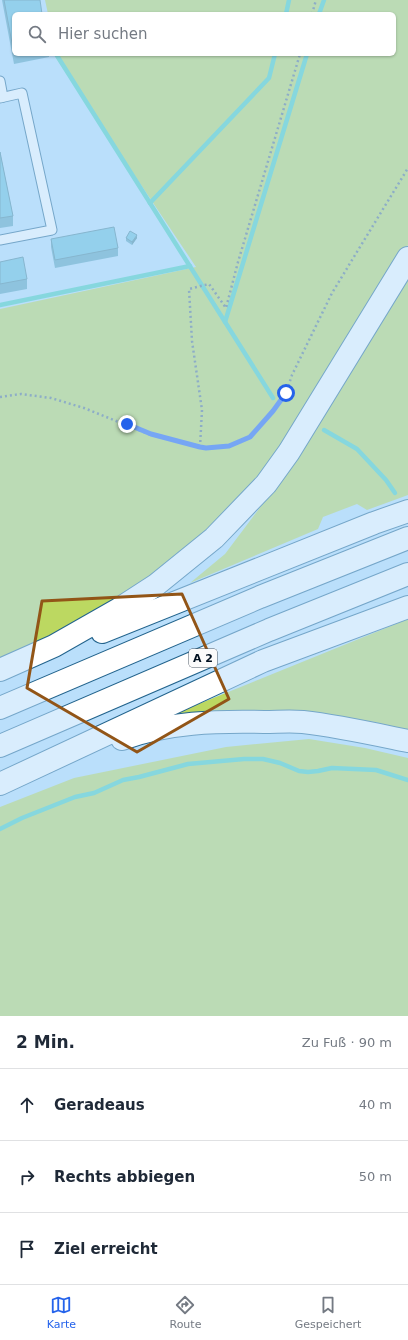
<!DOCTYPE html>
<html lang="de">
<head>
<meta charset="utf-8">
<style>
  body { margin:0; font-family:"DejaVu Sans",sans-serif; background:#f6f6f7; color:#1f2937 }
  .stop { position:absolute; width:12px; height:12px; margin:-9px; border:3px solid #2563eb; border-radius:50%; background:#fff }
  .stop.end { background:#2563eb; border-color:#fff; box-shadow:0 1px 4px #0008 }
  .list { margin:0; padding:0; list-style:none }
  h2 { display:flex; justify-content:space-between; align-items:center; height:52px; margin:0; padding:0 16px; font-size:17px }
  h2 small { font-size:13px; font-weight:400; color:#747a83 }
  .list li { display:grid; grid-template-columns:26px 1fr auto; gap:12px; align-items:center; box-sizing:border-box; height:72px; padding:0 16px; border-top:1px solid #e0e1e3 }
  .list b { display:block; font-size:15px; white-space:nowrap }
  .list em { font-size:13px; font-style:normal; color:#747a83 }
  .icon { flex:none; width:22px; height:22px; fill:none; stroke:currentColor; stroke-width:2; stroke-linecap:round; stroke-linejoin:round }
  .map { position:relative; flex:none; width:408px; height:1016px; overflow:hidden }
  .search { position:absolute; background:#fff; box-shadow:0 1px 3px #0004; left:12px; right:12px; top:12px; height:44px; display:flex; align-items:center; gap:10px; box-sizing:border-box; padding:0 14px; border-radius:6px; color:#747a83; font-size:15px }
  .sheet { height:268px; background:#fff }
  nav { display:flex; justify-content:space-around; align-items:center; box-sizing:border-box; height:56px; border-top:1px solid #e0e1e3; background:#fff; font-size:11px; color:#747a83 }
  nav a { display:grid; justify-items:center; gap:2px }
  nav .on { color:#2563eb }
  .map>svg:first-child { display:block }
  .green { fill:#bcd861 }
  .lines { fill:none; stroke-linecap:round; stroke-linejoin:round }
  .stream { stroke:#47cfba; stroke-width:4.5 }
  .lane-casing { stroke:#23648d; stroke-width:11 }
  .highway-casing { stroke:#23648d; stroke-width:24 }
  .path { stroke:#587288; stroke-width:2.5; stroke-dasharray:2 3; stroke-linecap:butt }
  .lane { stroke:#fff; stroke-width:9 }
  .highway { stroke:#fff; stroke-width:22 }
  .wall { fill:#59a3bb }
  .shaded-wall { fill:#488598 }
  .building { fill:#67bed9; stroke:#488598 }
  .route { stroke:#2563eb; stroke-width:5 }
  .marked { fill:none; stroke:#925517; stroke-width:3; stroke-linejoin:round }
  .labels { text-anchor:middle; stroke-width:3; stroke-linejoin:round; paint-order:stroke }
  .shield { fill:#fbfbfb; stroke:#4b5662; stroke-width:1 }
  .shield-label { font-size:11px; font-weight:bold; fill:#001020 }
</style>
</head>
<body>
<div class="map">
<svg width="408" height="1016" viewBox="0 0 408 1016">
  <rect width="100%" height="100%" fill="#badffb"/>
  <g class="green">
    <polygon points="45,0 408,0 408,245 334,367 258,482 169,567 64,630 0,658 0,309 196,267 56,58 55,54 394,54 394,14 48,14"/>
    <polygon points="408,280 408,495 367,510 357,504 323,517 318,529 190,583 225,554 298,457"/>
    <polygon points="408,619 408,732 375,722 297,714 159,720"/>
    <polygon points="309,739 365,748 408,758 408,1016 0,1016 0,807 74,778 226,747"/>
  </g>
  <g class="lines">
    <g class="stream">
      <polyline points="286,14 289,0"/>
      <polyline points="319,14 324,0"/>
      <polyline points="56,54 273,398"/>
      <polyline points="150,203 269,78 275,54"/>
      <polyline points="0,305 190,266"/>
      <polyline points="225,322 307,54"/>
      <polyline points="324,430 357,449 386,480 395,493"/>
      <polyline points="0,829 22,818 75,797 94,793 123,780 139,777 188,764 244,759 263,759 280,763 299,771 308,772 318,771 332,768 376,770 408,780"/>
    </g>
    <g class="lane-casing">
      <g id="lane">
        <polyline points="0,81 3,97"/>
        <polyline points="0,98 22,93 52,230 0,240"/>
      </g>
    </g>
    <g class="highway-casing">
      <g id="highway">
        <polyline points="102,632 374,523 408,511"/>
        <polyline points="0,670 54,646 119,609 156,585 214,538 266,484 289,452 408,258"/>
        <polyline points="0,708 260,597 408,538"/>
        <path d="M122 739C167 722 217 721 264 722 277 722 290 721 303 722 338 726 374 734 408 741"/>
        <polyline points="0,746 269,630 408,574"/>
        <polyline points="0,784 263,661 408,607"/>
      </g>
    </g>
    <g class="path">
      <polyline points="312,14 316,0"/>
      <polyline points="0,397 21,394 51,398 84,408 151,435 206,448 229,446 250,437 273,411 286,393 292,375 332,293 408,168"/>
      <polyline points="200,447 202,410 192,341 189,289 209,284 226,308 238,262 300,54"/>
    </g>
    <use href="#lane" class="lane"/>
    <use href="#highway" class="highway"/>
  </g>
  <g class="wall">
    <polygon points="2,0 40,0 14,54 49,54 49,57 14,64"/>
    <polygon points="0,152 13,216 13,226 0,228"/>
    <polygon points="126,238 137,238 132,245 126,241"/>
    <polygon points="51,239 118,248 118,256 55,268 51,247"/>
    <polygon points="0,262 27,279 27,289 0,294"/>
  </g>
  <polygon class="shaded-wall" points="137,235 137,238 132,245 132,242"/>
  <g class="building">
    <polygon points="4,0 40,0 42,14 14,14 14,54"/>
    <polygon points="0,152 13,216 0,218"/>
    <polygon points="114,227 118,248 55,260 51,239"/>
    <polygon points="130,231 137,235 132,242 126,238"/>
    <polygon points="23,257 27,279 0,284 0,262"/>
  </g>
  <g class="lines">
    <polyline class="route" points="127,424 151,434 200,447 206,448 229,446 250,437 273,411 286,393"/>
  </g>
  <path d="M0 0H408V1016H0ZM182 594 229 699 137 752 27 688 42 601Z" fill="#badffb" fill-opacity=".55" fill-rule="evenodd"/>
  <path class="marked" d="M182 594 229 699 137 752 27 688 42 601Z"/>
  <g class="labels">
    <rect class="shield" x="189" y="649" width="28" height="18" rx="3"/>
    <g class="shield-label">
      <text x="203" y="662">A 2</text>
    </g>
  </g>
</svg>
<div class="stop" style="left:286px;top:393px"></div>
<div class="stop end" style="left:127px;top:424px"></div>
<div class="search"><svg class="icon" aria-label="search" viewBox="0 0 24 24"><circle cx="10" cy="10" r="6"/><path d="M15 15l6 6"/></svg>Hier suchen</div>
</div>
<section class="sheet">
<h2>2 Min.<small>Zu Fuß · 90 m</small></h2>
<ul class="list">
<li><svg class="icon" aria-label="ahead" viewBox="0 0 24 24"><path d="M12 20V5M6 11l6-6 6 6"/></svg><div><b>Geradeaus</b></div><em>40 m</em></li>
<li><svg class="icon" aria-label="right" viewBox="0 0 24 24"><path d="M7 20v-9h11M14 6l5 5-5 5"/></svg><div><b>Rechts abbiegen</b></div><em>50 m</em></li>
<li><svg class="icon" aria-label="arrive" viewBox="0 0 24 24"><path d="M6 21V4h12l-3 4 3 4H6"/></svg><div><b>Ziel erreicht</b></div></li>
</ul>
</section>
<nav>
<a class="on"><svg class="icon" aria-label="map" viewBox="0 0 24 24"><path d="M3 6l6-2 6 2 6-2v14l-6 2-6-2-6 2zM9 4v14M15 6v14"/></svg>Karte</a>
<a><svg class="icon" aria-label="directions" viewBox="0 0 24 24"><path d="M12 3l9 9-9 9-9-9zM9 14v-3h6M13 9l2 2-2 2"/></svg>Route</a>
<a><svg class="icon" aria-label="saved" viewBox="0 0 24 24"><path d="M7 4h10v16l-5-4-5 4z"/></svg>Gespeichert</a>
</nav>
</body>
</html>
